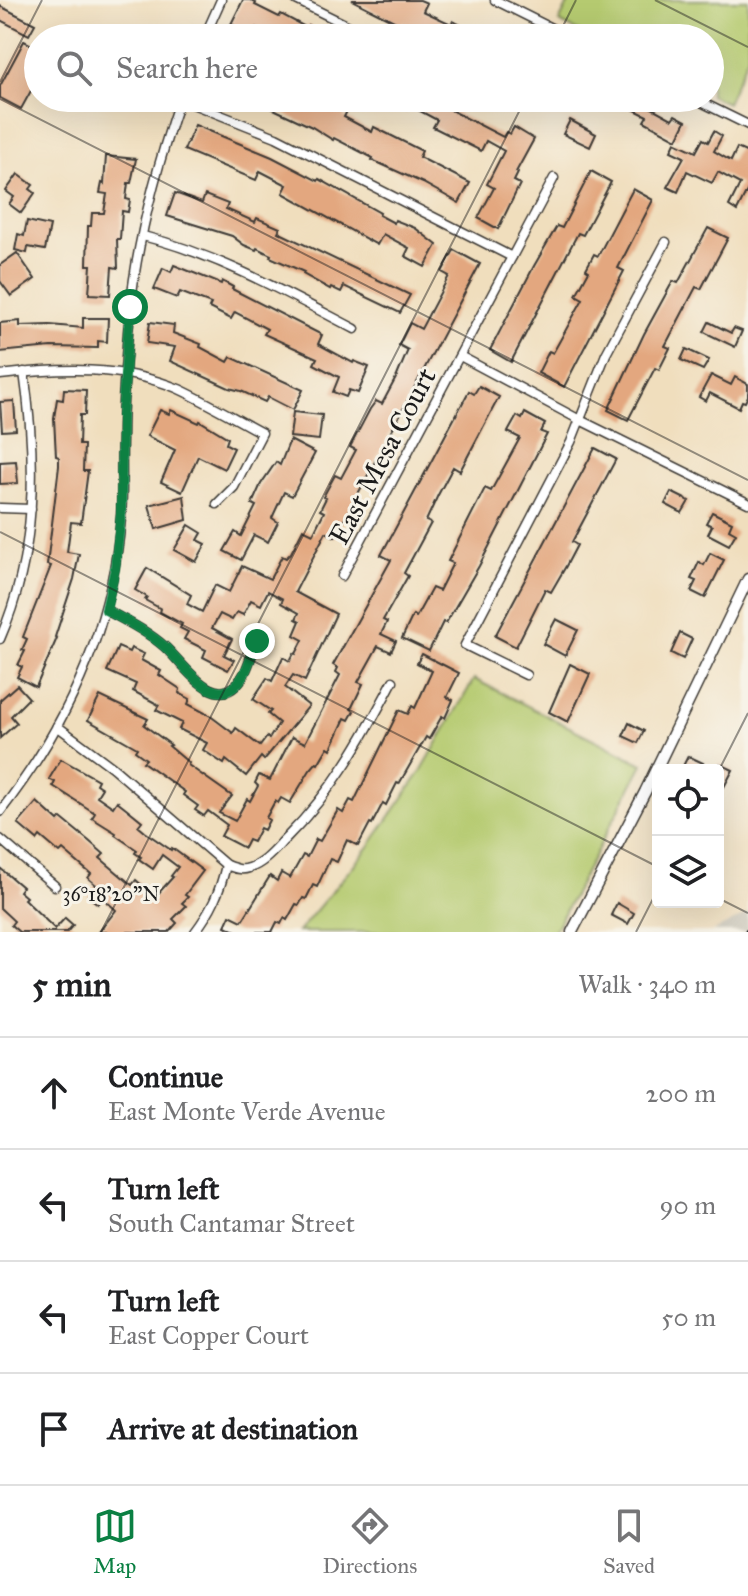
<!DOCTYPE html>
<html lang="en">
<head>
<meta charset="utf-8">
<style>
  body { margin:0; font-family:"IM FELL Great Primer",serif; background:#f6f6f6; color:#202124 }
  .controls { position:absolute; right:24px; bottom:24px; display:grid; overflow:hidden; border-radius:8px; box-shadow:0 8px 32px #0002 }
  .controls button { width:72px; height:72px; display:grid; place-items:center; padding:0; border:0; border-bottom:2px solid #e0e0e0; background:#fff; color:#202124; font:40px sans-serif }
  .stop { position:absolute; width:24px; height:24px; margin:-18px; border:6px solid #0b8043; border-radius:50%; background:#fff }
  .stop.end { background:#0b8043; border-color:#fff; box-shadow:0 2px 8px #0008 }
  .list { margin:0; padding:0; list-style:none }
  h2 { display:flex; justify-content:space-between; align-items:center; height:104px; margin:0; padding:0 32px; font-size:34px }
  h2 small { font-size:26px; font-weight:400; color:#757577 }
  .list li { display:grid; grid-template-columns:52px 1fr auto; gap:24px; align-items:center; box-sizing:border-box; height:112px; padding:0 32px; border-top:2px solid #e0e0e0 }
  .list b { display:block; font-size:30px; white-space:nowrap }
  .list p { margin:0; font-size:26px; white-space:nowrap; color:#757577 }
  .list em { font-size:26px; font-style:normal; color:#757577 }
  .icon { flex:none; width:44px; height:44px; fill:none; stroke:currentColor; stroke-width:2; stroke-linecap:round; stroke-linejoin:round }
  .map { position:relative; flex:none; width:748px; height:932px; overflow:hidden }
  .search { position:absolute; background:#fff; box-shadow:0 8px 32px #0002; left:24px; right:24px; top:24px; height:88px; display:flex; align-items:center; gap:20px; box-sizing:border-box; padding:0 28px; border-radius:44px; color:#757577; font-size:30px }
  .sheet { height:552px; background:#fff }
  nav { display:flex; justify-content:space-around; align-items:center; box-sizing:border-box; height:112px; border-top:2px solid #e0e0e0; background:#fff; font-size:22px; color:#757577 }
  nav a { display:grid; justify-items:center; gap:4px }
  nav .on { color:#0b8043 }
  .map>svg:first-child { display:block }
  .industrial { fill:#c8c4b8 }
  .green { fill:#b5ca6f; stroke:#687346; stroke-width:2 }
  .building { fill:#e3a77f }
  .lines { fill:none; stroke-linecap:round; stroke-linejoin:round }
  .minor-casing { stroke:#3c3934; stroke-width:11 }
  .tertiary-casing { stroke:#3c3934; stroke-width:13 }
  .minor { stroke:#fff; stroke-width:8 }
  .tertiary { stroke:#fff; stroke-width:10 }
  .rail-casing { stroke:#1c1c1c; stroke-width:6 }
  .rail { stroke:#f7f3e8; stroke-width:3; stroke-dasharray:9; stroke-linecap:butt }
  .route { stroke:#0b8043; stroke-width:10 }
  .ticks { fill:none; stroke:#1c1c1c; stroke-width:2; stroke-opacity:0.45 }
  .labels { text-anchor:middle; stroke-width:6; stroke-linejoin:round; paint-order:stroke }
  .street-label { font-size:28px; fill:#1c1c1c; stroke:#f7f3e8 }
  .ticks-label { font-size:20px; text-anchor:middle; fill:#1c1c1c; stroke:#f7f3e8; stroke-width:6; stroke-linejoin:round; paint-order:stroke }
</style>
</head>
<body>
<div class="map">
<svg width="748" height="932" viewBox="0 0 748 932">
  <rect width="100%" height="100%" fill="#f7f3e8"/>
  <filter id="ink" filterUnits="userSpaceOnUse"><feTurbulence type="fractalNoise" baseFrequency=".0125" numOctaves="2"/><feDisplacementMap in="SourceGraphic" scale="16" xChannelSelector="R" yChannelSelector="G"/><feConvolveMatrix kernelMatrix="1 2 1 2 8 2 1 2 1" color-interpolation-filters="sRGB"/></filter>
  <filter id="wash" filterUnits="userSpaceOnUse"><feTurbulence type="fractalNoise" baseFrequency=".006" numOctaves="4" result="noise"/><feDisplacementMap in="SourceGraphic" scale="32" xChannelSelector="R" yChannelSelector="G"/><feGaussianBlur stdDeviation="1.8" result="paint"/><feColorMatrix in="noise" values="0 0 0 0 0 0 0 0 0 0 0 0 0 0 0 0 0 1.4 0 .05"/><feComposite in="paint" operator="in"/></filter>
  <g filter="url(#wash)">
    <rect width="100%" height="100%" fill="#f0debd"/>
    <polygon class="industrial" points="748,913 748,932 712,932 740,918"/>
    <g class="green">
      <polygon points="570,0 748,0 748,56 727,103 710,95 710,38 592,38 559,22"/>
      <polygon points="474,679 643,764 554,932 298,932 368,848 420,773"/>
    </g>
    <g id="blocks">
      <g class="building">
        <polygon points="243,0 250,0 256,3 255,5 279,17 281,14 307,28 308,25 331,38 277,38 257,28 254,36 231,24"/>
        <polygon points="352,0 420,0 427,3 423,11 451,24 453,21 486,38 429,38 403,22 402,25"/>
        <polygon points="0,6 35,24 29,35 0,20"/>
        <polygon points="24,41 38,48 38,78 21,109 0,98 0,86"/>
        <polygon points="250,98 304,98 322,106 326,98 348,109 344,117 372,132 374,127 422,151 419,157 470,183 459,203 423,183 372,160 373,158 334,138 333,140 312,127"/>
        <polygon points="385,98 445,98 441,105 503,137 506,132 510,134 514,127 534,139 516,172 518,173 514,181 520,184 498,229 478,218 494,188 487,184 504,151 486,141 481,151 433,127 437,120 409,105 407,109"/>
        <polygon points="628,98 643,98 641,102 672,119 675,115 686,121 677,139 644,121 647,116 625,105"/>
        <polygon points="570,120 596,134 590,147 563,134"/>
        <polygon points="195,125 272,157 318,181 319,179 380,213 379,215 394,223 395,220 415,228 437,245 425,267 405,256 409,248 383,234 377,245 283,193 287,185 260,171 256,180 184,150"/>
        <polygon points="714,131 722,136 714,151 731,161 737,148 748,153 748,189 737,211 729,206 740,184 718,172 712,183 687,171 678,192 667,187 684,157 671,151 675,142 696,152 703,139 708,142"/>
        <polygon points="106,156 136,159 131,183 128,183 126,199 130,200 128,212 122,211 120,239 117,239 118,268 112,267 110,295 89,294 91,265 87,265 88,226 91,226 92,213 104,213 107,194 100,193 102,183 104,184"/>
        <polygon points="591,171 611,182 583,235 578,233 511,362 490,350 534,266 557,226 562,228"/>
        <polygon points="18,174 33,185 30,189 35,193 21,213 9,204 14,197 6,191"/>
        <polygon points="633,189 653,200 618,268 624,271 564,387 538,373 549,351 553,353 583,299 576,295 589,271 586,269 594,254 598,256"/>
        <polygon points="175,193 202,203 205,195 228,204 226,209 255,222 257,218 280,228 278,232 410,295 400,313 344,286 341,292 331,287 330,289 303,274 304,272 270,257 271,255 257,248 256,250 244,245 232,236 167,216"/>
        <polygon points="27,221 50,226 45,250 28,247 27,253 15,250 18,234 24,236"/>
        <polygon points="708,228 728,238 701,289 696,287 665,346 670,348 659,370 655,368 628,420 608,410 644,334 673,281 678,283"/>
        <polygon points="454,250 480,264 335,537 326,532 295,592 336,614 305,681 293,675 285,687 309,706 264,760 261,757 246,776 226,760 224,764 203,750 207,743 179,729 182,723 156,710 159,705 133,691 136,684 107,671 118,647 129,652 131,648 144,654 141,660 161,671 159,675 180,689 179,693 190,699 188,704 209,715 233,733 236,728 260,746 267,737 269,739 279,723 268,714 271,711 253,699 267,678 272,681 283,657 290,661 294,653 296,654 303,640 294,635 300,621 296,619 299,613 281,603 283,599 268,591 261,605 251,600 243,615 237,612 232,620 220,614 212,628 232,639 224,655 234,660 228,670 203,657 206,650 184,639 188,632 180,628 182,624 160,612 161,609 145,600 147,597 135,590 147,568 191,595 187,604 202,612 215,585 229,592 242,566 270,579 282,556 286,558 291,553 303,529 313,534 324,512 320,510 326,498 323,497 335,475 341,478 356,450 350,447 370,409 376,401 382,404 397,376 408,350 399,345 410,323 421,329 449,276 442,272"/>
        <polygon points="17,253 35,279 11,296 0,281 0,265"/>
        <polygon points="174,265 221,284 222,281 233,287 232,289 322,335 318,344 353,363 354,361 369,367 358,393 349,390 346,397 333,392 339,377 314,364 317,358 264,334 267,329 235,312 231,319 209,308 211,304 180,292 177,298 154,289 163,268 171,272"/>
        <polygon points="83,318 108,318 107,342 98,341 98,348 51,347 0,352 0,323 20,321 20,326 50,325 83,328"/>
        <polygon points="150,322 174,325 173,333 201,344 200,347 228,362 231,357 303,390 293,410 268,397 265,402 241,391 229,388 170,361 175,347 147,343"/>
        <polygon points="709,322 731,333 734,328 742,331 735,347 704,332"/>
        <polygon points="686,349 709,360 703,370 681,360"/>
        <polygon points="711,375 731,385 735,377 748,384 748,396 745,402 742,401 739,408 710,393 706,401 699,397"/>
        <polygon points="479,386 499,397 460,471 453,467 438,495 426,521 431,523 404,573 408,576 383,620 387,622 381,634 396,641 391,652 378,646 358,682 363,684 351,709 354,711 349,720 345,718 331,749 328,747 318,764 316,763 310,770 290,803 281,798 278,803 275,801 266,818 269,820 264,830 260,828 253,842 248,840 244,848 221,836 227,825 208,811 204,816 195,810 198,806 183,795 185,792 143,762 146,759 135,751 137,748 88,720 100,696 148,719 144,725 171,745 169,746 189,763 188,765 232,796 219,813 235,821 247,799 250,801 258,786 255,783 259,775 270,780 292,737 305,743 340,675 336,672 338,668 333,665 391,560 381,555 469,391 474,394"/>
        <polygon points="64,389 86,390 85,415 80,415 79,445 84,445 83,471 88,471 81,523 71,522 67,552 79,554 74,579 55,637 57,638 36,687 17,677 22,667 18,665 25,651 22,650 27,639 23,637 51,566 47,565 59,466 59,457 56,456 54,418 57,399 63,400"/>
        <polygon points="14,401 16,430 2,431 0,402"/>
        <polygon points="160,410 169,414 171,410 199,423 200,421 228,438 226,444 234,448 224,469 198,456 182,492 161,482 175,450 147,436"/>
        <polygon points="293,412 322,415 319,440 290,437"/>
        <polygon points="525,413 545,424 541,432 547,434 479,566 446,623 443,622 429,651 402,638 413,615 416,617 432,588 439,591 453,563 448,561 485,488 491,491 520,438 508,432 517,416 522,419"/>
        <polygon points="290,440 315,453 292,496 284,492 272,518 278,522 268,542 254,535 241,560 224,551 235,532 241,536 256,506 252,504 261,484 276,462 280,465"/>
        <polygon points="595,448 616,459 572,542 577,545 566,566 551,592 545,589 516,647 495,636"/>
        <polygon points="16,461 18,483 0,484 0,462"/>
        <polygon points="671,492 689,501 682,513 665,504"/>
        <polygon points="184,496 187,520 156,529 149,505"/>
        <polygon points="712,512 732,522 729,529 736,533 729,545 708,534 712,526 706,523"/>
        <polygon points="189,525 202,533 198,540 206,544 196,562 174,550"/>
        <polygon points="710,553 724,560 705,598 691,591 696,581 691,579 699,562 704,565"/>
        <polygon points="556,619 578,630 565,656 543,644"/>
        <polygon points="680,633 692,639 683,659 671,653"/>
        <polygon points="422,654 459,673 447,697 453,700 445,718 442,716 429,739 426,737 399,784 397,783 386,805 383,803 372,824 370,823 358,846 347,840 337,862 330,859 317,887 313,885 306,899 303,898 299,905 296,904 287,920 284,918 281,924 277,922 272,932 238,932 225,926 230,915 242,921 270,876 277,881 281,873 290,878 303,855 307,857 316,839 320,841 338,810 343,813 350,800 354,802 399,710 408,714 412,706 415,708 432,671 417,663"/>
        <polygon points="570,664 590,674 568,722 549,712"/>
        <polygon points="17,685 29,698 11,716 17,723 0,738 0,700"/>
        <polygon points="629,723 644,731 638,743 623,736"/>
        <polygon points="688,756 703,763 699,770 683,766"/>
        <polygon points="61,759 98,780 96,784 102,788 97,796 113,807 117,801 126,808 142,821 138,826 145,832 171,850 172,848 203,871 185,895 188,897 182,903 186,906 173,919 177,923 169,932 99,932 116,910 103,898 98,904 88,896 96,885 88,878 91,874 63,850 60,853 40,836 37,840 18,824 37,802 58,821 61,818 89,841 104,854 100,858 132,885 136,880 155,897 173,877 171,876 178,867 162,855 153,869 139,859 141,857 135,853 137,850 115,835 116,833 92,818 95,813 53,786 55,782 49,779"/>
        <polygon points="720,764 733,770 724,787 718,784"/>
        <polygon points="0,868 22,887 19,891 26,897 24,899 55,929 65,918 73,925 67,932 19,932 11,925 14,921 0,908"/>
        <polygon points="617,903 634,913 628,924 611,915"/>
      </g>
    </g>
  </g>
  <g filter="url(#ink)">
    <use href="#blocks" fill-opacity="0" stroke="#3c3934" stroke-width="2"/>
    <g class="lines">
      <g class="minor-casing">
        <g id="minor">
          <polyline points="296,0 373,38"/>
          <polyline points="495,0 571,38"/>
          <polyline points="204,38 221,0"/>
          <polyline points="693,98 748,125"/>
          <polyline points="180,99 276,137 512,257"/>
          <path d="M143 236C219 255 286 293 355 329"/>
          <polyline points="460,356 580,420 748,503"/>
          <path d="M0 375C60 368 122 365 179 389 207 402 234 418 262 433L234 487 217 504"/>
          <polyline points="0,508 31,509"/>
          <polyline points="342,576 554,178"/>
          <path d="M106 610C126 621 147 631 165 647 184 664 217 718 243 676 249 666 252 652 257 641"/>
          <path d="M0 639C37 554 37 462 24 372"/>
          <polyline points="526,675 465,645 571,442 606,354 666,242"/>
          <polyline points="57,726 112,767 226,865"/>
          <path d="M0 812C67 726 112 627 121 518 123 492 121 465 122 439 122 396 126 353 130 311 137 239 157 166 180 98"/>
          <polyline points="0,839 55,886"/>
          <path d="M195 932C211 911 220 892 226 865 234 868 241 871 249 868 264 864 276 848 287 837 334 790 362 740 393 681"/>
        </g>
      </g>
      <g class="tertiary-casing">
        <polyline id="tertiary" points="572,932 645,792 748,579"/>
      </g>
      <use href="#minor" class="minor"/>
      <use href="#tertiary" class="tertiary"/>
      <g class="rail-casing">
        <polyline id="rail" points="747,932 748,932"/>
      </g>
      <use href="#rail" class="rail"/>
    </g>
  </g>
  <g class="lines" filter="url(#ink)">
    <path class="route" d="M130 307 122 416 121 514 115 569 106 610C126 621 147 631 165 647 184 664 217 718 243 676 249 666 252 652 257 641"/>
  </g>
  <path class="ticks" d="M655 0 748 47M557 38 576 0M0 82 42 0M0 99 748 480M0 532 658 867M718 772 748 713M718 898 748 913M101 932 526 98M636 932 658 889"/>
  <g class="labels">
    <g class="street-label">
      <text transform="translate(382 456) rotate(-62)" y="10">East Mesa Court</text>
    </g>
  </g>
  <g class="ticks-label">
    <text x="111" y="901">36°18'20"N</text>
  </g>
</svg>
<div class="controls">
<button><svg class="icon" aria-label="locate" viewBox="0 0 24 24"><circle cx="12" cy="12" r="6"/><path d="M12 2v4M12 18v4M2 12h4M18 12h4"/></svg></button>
<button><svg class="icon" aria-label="layers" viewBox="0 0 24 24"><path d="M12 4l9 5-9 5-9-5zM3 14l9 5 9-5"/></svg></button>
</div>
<div class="stop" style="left:130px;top:307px"></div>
<div class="stop end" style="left:257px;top:641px"></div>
<div class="search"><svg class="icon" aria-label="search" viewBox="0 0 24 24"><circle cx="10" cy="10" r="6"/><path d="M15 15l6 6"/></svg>Search here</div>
</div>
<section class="sheet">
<h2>5 min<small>Walk · 340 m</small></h2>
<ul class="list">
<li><svg class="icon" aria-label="ahead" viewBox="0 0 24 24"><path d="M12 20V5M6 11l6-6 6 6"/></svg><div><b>Continue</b><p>East Monte Verde Avenue</p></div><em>200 m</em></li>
<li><svg class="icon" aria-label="left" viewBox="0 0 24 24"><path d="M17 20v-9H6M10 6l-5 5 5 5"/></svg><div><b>Turn left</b><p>South Cantamar Street</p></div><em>90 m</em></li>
<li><svg class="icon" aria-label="left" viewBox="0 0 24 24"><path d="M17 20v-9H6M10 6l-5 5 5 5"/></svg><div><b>Turn left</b><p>East Copper Court</p></div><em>50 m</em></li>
<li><svg class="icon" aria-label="arrive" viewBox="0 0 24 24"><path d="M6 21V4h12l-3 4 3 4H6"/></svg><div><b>Arrive at destination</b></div></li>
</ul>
</section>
<nav>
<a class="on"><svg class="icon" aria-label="map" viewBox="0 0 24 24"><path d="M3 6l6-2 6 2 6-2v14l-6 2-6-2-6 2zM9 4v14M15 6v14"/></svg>Map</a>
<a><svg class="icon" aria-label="directions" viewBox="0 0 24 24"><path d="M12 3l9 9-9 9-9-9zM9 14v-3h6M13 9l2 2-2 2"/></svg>Directions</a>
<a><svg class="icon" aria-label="saved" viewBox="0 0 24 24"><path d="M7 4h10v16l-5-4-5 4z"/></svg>Saved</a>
</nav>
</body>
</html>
